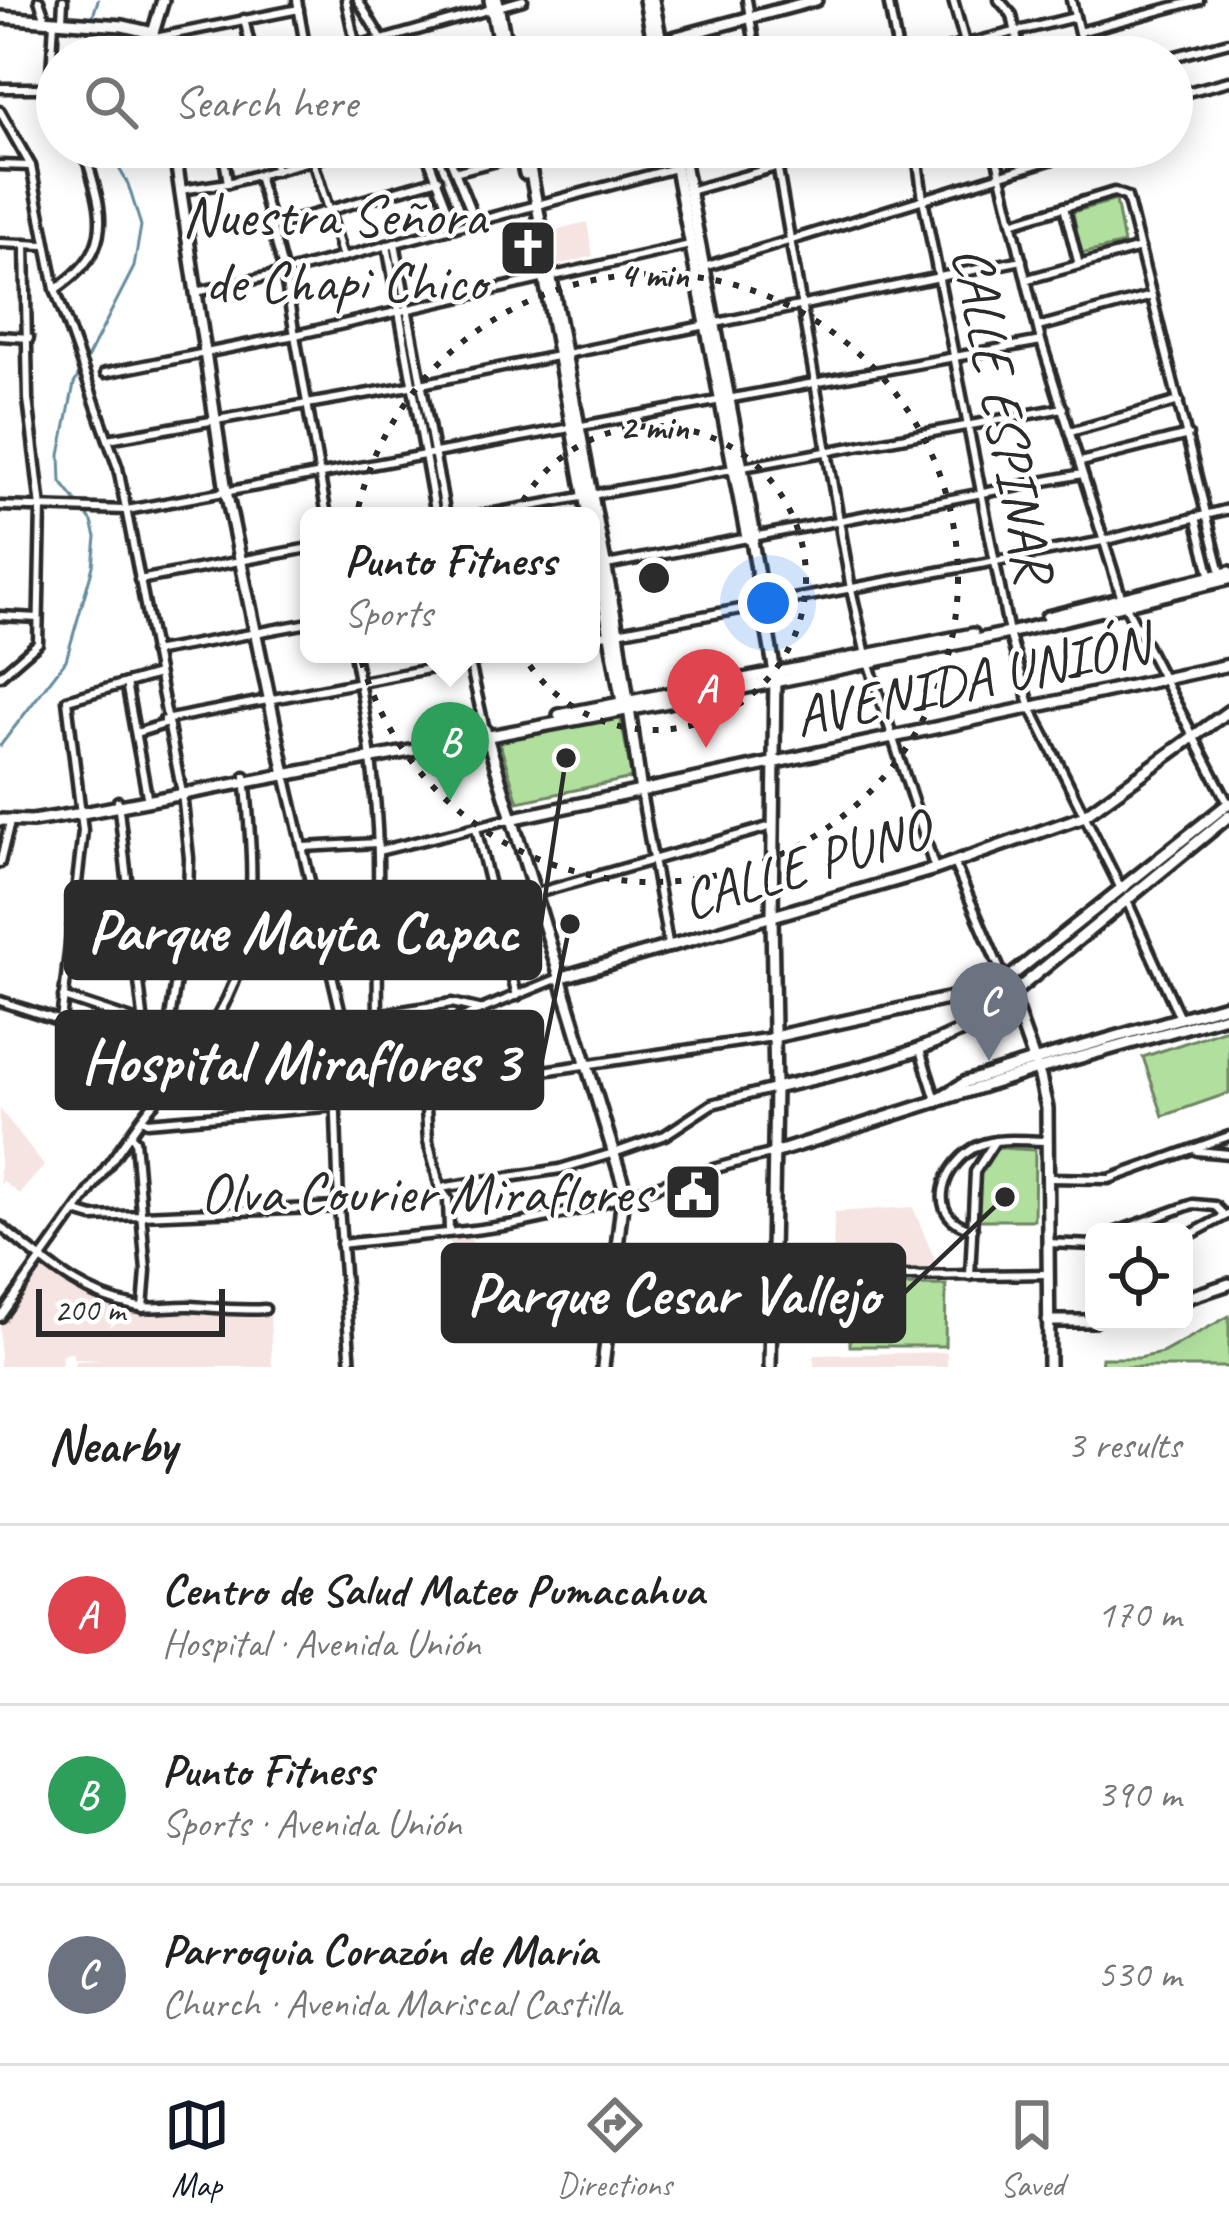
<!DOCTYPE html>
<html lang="en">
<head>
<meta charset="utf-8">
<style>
  body { margin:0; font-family:Caveat,sans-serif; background:#f6f6f6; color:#222 }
  .controls { position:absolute; right:36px; bottom:36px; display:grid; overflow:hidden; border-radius:18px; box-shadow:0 6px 30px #0003 }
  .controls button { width:108px; height:108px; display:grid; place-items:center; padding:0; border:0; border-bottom:3px solid #e0e0e0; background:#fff; color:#222; font:60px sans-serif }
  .scale { position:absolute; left:36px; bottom:30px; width:189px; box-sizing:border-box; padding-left:12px; border:6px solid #2b2b2b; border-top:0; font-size:33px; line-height:42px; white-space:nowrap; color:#2b2b2b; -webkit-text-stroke:9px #fff; paint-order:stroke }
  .you { position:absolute; left:768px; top:603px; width:42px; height:42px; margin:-30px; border:9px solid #fff; border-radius:50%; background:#1a73e8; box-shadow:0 0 0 18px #1a73e833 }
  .badge { display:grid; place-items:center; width:78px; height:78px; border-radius:50%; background:#111827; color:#fff; font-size:39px; font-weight:700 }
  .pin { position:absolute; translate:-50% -99px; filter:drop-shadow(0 3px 6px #0008) }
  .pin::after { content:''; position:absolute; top:63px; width:42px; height:36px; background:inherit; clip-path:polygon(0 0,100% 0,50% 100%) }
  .popup { position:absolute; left:300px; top:507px; width:300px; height:156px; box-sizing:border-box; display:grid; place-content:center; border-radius:18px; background:#fff; filter:drop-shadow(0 3px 9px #0005); font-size:39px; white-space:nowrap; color:#767676 }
  .popup b { font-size:45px; color:#222 }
  .popup::after { content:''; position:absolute; left:50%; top:100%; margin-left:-24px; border:24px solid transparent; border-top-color:#fff }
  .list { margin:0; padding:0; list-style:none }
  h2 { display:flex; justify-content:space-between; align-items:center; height:156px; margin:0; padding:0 48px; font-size:51px }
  h2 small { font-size:39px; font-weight:400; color:#767676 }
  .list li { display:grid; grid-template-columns:78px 1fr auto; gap:36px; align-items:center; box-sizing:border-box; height:180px; padding:0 48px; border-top:3px solid #e0e0e0 }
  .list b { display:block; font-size:45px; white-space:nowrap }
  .list p { margin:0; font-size:39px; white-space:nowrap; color:#767676 }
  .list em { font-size:39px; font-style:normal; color:#767676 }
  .icon { flex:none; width:66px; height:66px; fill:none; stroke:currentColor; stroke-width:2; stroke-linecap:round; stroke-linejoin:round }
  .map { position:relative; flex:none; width:1229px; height:1367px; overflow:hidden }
  .search { position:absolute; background:#fff; box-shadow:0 6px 30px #0003; left:36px; right:36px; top:36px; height:132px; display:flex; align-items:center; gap:30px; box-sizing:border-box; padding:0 42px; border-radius:66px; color:#767676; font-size:45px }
  .sheet { height:696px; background:#fff }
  nav { display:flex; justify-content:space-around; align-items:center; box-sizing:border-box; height:168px; border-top:3px solid #e0e0e0; background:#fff; font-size:33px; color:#767676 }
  nav a { display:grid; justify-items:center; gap:6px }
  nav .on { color:#111827 }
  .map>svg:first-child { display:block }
  .built { fill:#f5e4e2 }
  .green { fill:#b1df9e; stroke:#6e8564; stroke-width:3 }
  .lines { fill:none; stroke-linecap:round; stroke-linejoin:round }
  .stream { stroke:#668da0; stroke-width:3 }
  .street-casing { stroke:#2b2b2b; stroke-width:15 }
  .secondary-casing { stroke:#2b2b2b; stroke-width:18 }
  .street { stroke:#fff; stroke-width:6 }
  .secondary { stroke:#fff; stroke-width:9 }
  .ring { fill:none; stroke:#2b2b2b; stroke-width:6; stroke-dasharray:6 12 }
  .labels { text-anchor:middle; stroke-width:9; stroke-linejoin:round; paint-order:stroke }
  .poi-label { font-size:57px; fill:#2b2b2b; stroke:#fff; text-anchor:end }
  .street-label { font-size:57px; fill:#2b2b2b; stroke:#fff }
  .centre { fill:#2b2b2b; stroke:#fff; stroke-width:6 }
  .ring-label { font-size:36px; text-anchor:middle; font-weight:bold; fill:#2b2b2b; stroke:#fff; stroke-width:9; stroke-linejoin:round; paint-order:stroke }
  .leader { fill:none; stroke:#2b2b2b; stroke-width:4.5 }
  .callout-dot { fill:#2b2b2b; stroke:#fff; stroke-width:4.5 }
  .callout { fill:#2b2b2b; stroke:#2b2b2b; stroke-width:4.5 }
  .callout-label { font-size:60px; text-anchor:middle; font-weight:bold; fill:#fff }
</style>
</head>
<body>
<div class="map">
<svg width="1229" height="1367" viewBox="0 0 1229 1367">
  <rect width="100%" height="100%" fill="#fff"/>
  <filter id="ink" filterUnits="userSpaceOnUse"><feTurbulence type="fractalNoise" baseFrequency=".00833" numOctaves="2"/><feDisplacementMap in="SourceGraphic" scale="24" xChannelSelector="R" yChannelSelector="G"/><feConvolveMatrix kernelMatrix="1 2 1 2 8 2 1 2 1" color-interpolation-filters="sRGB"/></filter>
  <g filter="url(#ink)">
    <g class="built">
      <polygon points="587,222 593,256 554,266 548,232"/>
      <polygon points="0,1109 44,1166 19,1194 3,1181 0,1184"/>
      <polygon points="913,1207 939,1270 833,1268 834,1212"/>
      <polygon points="472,1234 474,1298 453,1299 450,1237"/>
      <polygon points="46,1265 84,1294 143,1312 182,1310 232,1317 270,1310 272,1367 73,1367 76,1361 104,1360 74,1359 72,1352 62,1354 61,1367 0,1367 0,1327"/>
      <polygon points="947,1352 947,1367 814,1367 814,1355"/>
    </g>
    <g class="green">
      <polygon points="1116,200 1124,244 1081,254 1073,212"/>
      <polygon points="620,715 632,778 518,802 498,738"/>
      <polygon points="1229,1028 1229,1093 1163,1116 1143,1057"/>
      <path d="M999 1148 1035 1150 1034 1220H976C976 1192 971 1165 999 1148Z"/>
      <polygon points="946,1285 945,1346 850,1346 850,1286"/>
      <polygon points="1229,1316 1229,1367 1101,1367 1102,1358 1139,1358 1162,1353"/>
    </g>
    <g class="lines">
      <g class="stream">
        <polyline points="80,57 98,0"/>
        <polyline points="0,746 66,660 93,566 96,537 92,522 61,482 60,455 74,384 134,267 141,226 128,184 107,147"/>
      </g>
      <g class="street-casing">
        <g id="street">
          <polyline points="39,0 46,20"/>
          <polyline points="297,0 307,57"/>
          <polyline points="346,0 358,57"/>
          <polyline points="358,0 392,57"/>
          <polyline points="747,0 757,57"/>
          <polyline points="888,0 899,57"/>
          <polyline points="953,0 969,57"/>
          <polyline points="999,0 1012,15 1021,57"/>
          <polyline points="1071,0 1085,57"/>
          <polyline points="244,19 253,57"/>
          <polyline points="62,20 63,0"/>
          <polyline points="54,21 51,75 57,104"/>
          <polyline points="1079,32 1199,0"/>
          <polyline points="155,38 299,9"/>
          <polyline points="300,57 386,39 523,0"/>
          <polyline points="599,57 654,43"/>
          <polyline points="914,57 1075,17"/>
          <polyline points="1172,57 1229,42"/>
          <polyline points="0,88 50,88"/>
          <polyline points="1172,96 1229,81"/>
          <polyline points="0,111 31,166 55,289 118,468 182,793 189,858 188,903 168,1032"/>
          <polyline points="222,147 228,183"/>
          <polyline points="271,147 276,171"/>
          <polyline points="424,147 455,227"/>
          <polyline points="445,147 475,221"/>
          <polyline points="774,147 851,589 866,655 935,869"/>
          <polyline points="916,147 923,199 1009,633 1031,708 1121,889"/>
          <polyline points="994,147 1041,341 1122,599 1229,805"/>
          <polyline points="313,161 343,257"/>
          <polyline points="0,165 31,166"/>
          <polyline points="458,171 552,147"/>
          <polyline points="258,175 284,273 327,516"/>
          <polyline points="181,190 228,183 361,147"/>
          <polyline points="689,191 848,147"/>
          <polyline points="1064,207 1079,265"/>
          <polyline points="1015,222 1114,192 1127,197 1222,577"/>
          <polyline points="271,227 438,179"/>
          <polyline points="0,243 44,245"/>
          <polyline points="395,243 446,516"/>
          <polyline points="387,245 436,516"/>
          <polyline points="704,267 1092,147"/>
          <polyline points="1028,279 1140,248"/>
          <path d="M56 289C94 263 108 238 96 192 92 177 89 161 81 147"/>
          <polyline points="196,292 284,273 675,168"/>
          <polyline points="1038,327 1152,296"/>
          <polyline points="0,336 29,338"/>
          <polyline points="105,373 295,335 690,245"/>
          <polyline points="1070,432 1179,401"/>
          <polyline points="108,439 421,384 1022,260"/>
          <polyline points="1081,462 1188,435"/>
          <polyline points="0,506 127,510 1041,341"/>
          <polyline points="478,516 1063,408"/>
          <polyline points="1196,517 1211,578"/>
          <polyline points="591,568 1082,474"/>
          <polyline points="139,580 309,548"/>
          <polyline points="0,616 38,618"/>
          <polyline points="591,637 1103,541 1229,509"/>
          <polyline points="153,652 309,623"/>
          <path d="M354 654C367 720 377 788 378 855 379 920 376 984 379 1049"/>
          <polyline points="468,654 485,730"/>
          <polyline points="0,676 38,643 41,508 28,399 25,244"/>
          <polyline points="126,683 147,796"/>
          <polyline points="164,720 506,654"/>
          <polyline points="136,733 165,724"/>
          <polyline points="285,774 343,1022"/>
          <polyline points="641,792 669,948"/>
          <polyline points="118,801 144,1025"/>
          <polyline points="476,828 517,996"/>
          <polyline points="303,847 377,843"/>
          <polyline points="378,851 509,819"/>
          <polyline points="0,863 10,822"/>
          <polyline points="954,863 1005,981"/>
          <polyline points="537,893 772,826"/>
          <polyline points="1127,901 1180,1018"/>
          <polyline points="375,902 491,895"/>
          <polyline points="188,903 249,902 314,894"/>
          <polyline points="67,967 182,950"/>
          <polyline points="63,997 201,1043 452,1003 482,1010"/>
          <polyline points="0,1001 61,1021 109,1060 154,1103"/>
          <polyline points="61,1021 83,831 67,700 158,674"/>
          <polyline points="346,1022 350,1050"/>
          <polyline points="383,1050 559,978"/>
          <polyline points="920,1050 937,1103"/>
          <polyline points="383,1051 387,1076"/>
          <polyline points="424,1076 428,1141 440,1188 448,1199 449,1230"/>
          <polyline points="337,1082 543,1071 773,1037"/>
          <polyline points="142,1119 147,1122 337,1106"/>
          <polyline points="130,1135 135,1140 146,1271 143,1308"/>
          <polyline points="1197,1151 1229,1154"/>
          <polyline points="1048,1178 1109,1179 1229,1136"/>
          <polyline points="440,1188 560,1169 614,1153 665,1135 712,1104 775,1088"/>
          <polyline points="76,1212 93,1217 339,1207"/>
          <path d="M0 1226C42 1259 80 1296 135 1306 153 1310 172 1305 191 1306 217 1308 239 1311 265 1309"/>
          <path d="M973 1229C922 1218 943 1161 980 1145 999 1137 1027 1141 1048 1141"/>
          <polyline points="1116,1232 1193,1204 1215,1206 1224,1215"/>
          <polyline points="1184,1238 1229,1214"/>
          <polyline points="1048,1243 1094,1245"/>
          <path d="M341 1244C397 1237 454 1234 509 1225 598 1210 683 1173 771 1154"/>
          <polyline points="970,1276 975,1172 995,1141"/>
          <polyline points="770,1278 1048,1274"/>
          <path d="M0 1317C47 1252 92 1187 139 1122 176 1072 220 1029 239 969 258 908 251 838 245 776"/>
          <polyline points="351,1367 339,1207 334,1055 350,1050 383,1050"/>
        </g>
      </g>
      <g class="secondary-casing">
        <g id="secondary">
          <polyline points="490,0 502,57"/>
          <polyline points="497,0 506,46"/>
          <polyline points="645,0 656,57"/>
          <polyline points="653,0 664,57"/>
          <polyline points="0,17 123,26 153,33"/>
          <polyline points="654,43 816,0"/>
          <polyline points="158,57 153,33 163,0"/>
          <polyline points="174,147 226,491 285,774"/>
          <polyline points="519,147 525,174"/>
          <polyline points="526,147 618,632 641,792"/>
          <polyline points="672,147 747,538 752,541"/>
          <polyline points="681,147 755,536 752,541 775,673 772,917 775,1088 770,1367"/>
          <polyline points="535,226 588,516"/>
          <polyline points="591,530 622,702"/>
          <polyline points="1047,617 1229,572"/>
          <polyline points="559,715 973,634"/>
          <polyline points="485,730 624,1187 603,1367"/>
          <polyline points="510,819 1229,665"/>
          <polyline points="0,820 32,821 83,813 774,682 1009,633 1229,579"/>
          <polyline points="559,978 935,869 1082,817 1229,711"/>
          <polyline points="1010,992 1040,1077 1047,1108 1049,1367"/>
          <polyline points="773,1037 947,999 1005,981 1229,803"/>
          <path d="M775 1088C846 1071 915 1058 979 1021L1229 816"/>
          <polyline points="939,1098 966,1082 1026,1063 1229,1004"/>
          <polyline points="771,1154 1028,1072 1229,1015"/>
          <polyline points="1184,1299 1229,1284"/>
          <polyline points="1048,1321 1094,1321"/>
        </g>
      </g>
      <use href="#street" class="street"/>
      <use href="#secondary" class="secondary"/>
    </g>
  </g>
  <g class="ring">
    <circle cx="654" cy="578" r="152"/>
    <circle cx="654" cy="578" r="304"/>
  </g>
  <defs>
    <g id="church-square" transform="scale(3)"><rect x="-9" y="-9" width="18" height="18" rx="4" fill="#2b2b2b" stroke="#fff"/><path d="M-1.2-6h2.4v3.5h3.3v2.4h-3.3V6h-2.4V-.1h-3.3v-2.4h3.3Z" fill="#fff"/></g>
    <g id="civic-square" transform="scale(3)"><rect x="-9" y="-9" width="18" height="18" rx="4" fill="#2b2b2b" stroke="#fff"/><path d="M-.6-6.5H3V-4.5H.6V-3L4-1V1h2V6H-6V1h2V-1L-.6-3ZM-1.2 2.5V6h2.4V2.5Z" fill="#fff"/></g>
  </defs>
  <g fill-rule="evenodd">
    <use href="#church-square" x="528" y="248"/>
    <use href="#civic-square" x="693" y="1192"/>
  </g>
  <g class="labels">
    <g class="poi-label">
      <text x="486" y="235">Nuestra Señora<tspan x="486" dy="66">de Chapi Chico</tspan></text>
      <text x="651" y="1212">Olva Courier Miraflores</text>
    </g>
    <g class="street-label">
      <text transform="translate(1005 413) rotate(79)" y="20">CALLE ESPINAR</text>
      <text transform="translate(971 679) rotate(-12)" y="20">AVENIDA UNIÓN</text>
      <text transform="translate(805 863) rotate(-17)" y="20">CALLE PUNO</text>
    </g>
  </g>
  <circle cx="654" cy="578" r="18" class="centre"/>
  <g class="ring-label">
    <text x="654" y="287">4 min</text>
    <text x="654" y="439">2 min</text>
  </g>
  <path class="leader" d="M566 758L540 930M570 924L542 1060M1005 1197L904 1293"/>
  <g class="callout-dot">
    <circle cx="566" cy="758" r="12"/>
    <circle cx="570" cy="924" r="12"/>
    <circle cx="1005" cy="1197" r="12"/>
  </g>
  <g class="callout">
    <rect x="66" y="882" width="474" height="96" rx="12"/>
    <rect x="57" y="1012" width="485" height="96" rx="12"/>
    <rect x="443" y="1245" width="461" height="96" rx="12"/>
  </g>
  <g class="callout-label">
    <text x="303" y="951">Parque Mayta Capac</text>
    <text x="300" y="1081">Hospital Miraflores 3</text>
    <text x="673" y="1314">Parque Cesar Vallejo</text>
  </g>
</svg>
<div class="controls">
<button><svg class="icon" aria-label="locate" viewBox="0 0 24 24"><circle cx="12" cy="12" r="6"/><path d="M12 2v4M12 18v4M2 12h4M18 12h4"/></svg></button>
</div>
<div class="scale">200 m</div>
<div class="you"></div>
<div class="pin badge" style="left:706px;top:748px;background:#e0444e">A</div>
<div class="pin badge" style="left:450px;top:801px;background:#2e9e5b">B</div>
<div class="popup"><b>Punto Fitness</b>Sports</div>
<div class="pin badge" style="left:989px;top:1061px;background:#6b7280">C</div>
<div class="search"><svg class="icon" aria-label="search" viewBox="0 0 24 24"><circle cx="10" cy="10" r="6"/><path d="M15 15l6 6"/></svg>Search here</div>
</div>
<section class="sheet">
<h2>Nearby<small>3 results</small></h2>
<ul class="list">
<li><span class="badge" style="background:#e0444e">A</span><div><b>Centro de Salud Mateo Pumacahua</b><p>Hospital · Avenida Unión</p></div><em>170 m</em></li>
<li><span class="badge" style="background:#2e9e5b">B</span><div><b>Punto Fitness</b><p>Sports · Avenida Unión</p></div><em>390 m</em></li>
<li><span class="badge" style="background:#6b7280">C</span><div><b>Parroquia Corazón de María</b><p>Church · Avenida Mariscal Castilla</p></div><em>530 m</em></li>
</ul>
</section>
<nav>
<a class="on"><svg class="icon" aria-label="map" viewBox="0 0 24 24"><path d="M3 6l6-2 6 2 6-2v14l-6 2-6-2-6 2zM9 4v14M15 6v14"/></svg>Map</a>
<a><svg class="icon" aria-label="directions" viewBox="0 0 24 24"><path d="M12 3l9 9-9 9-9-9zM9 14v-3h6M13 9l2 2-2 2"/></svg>Directions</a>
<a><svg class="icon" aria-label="saved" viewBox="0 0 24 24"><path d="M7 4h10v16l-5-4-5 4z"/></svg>Saved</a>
</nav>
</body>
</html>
